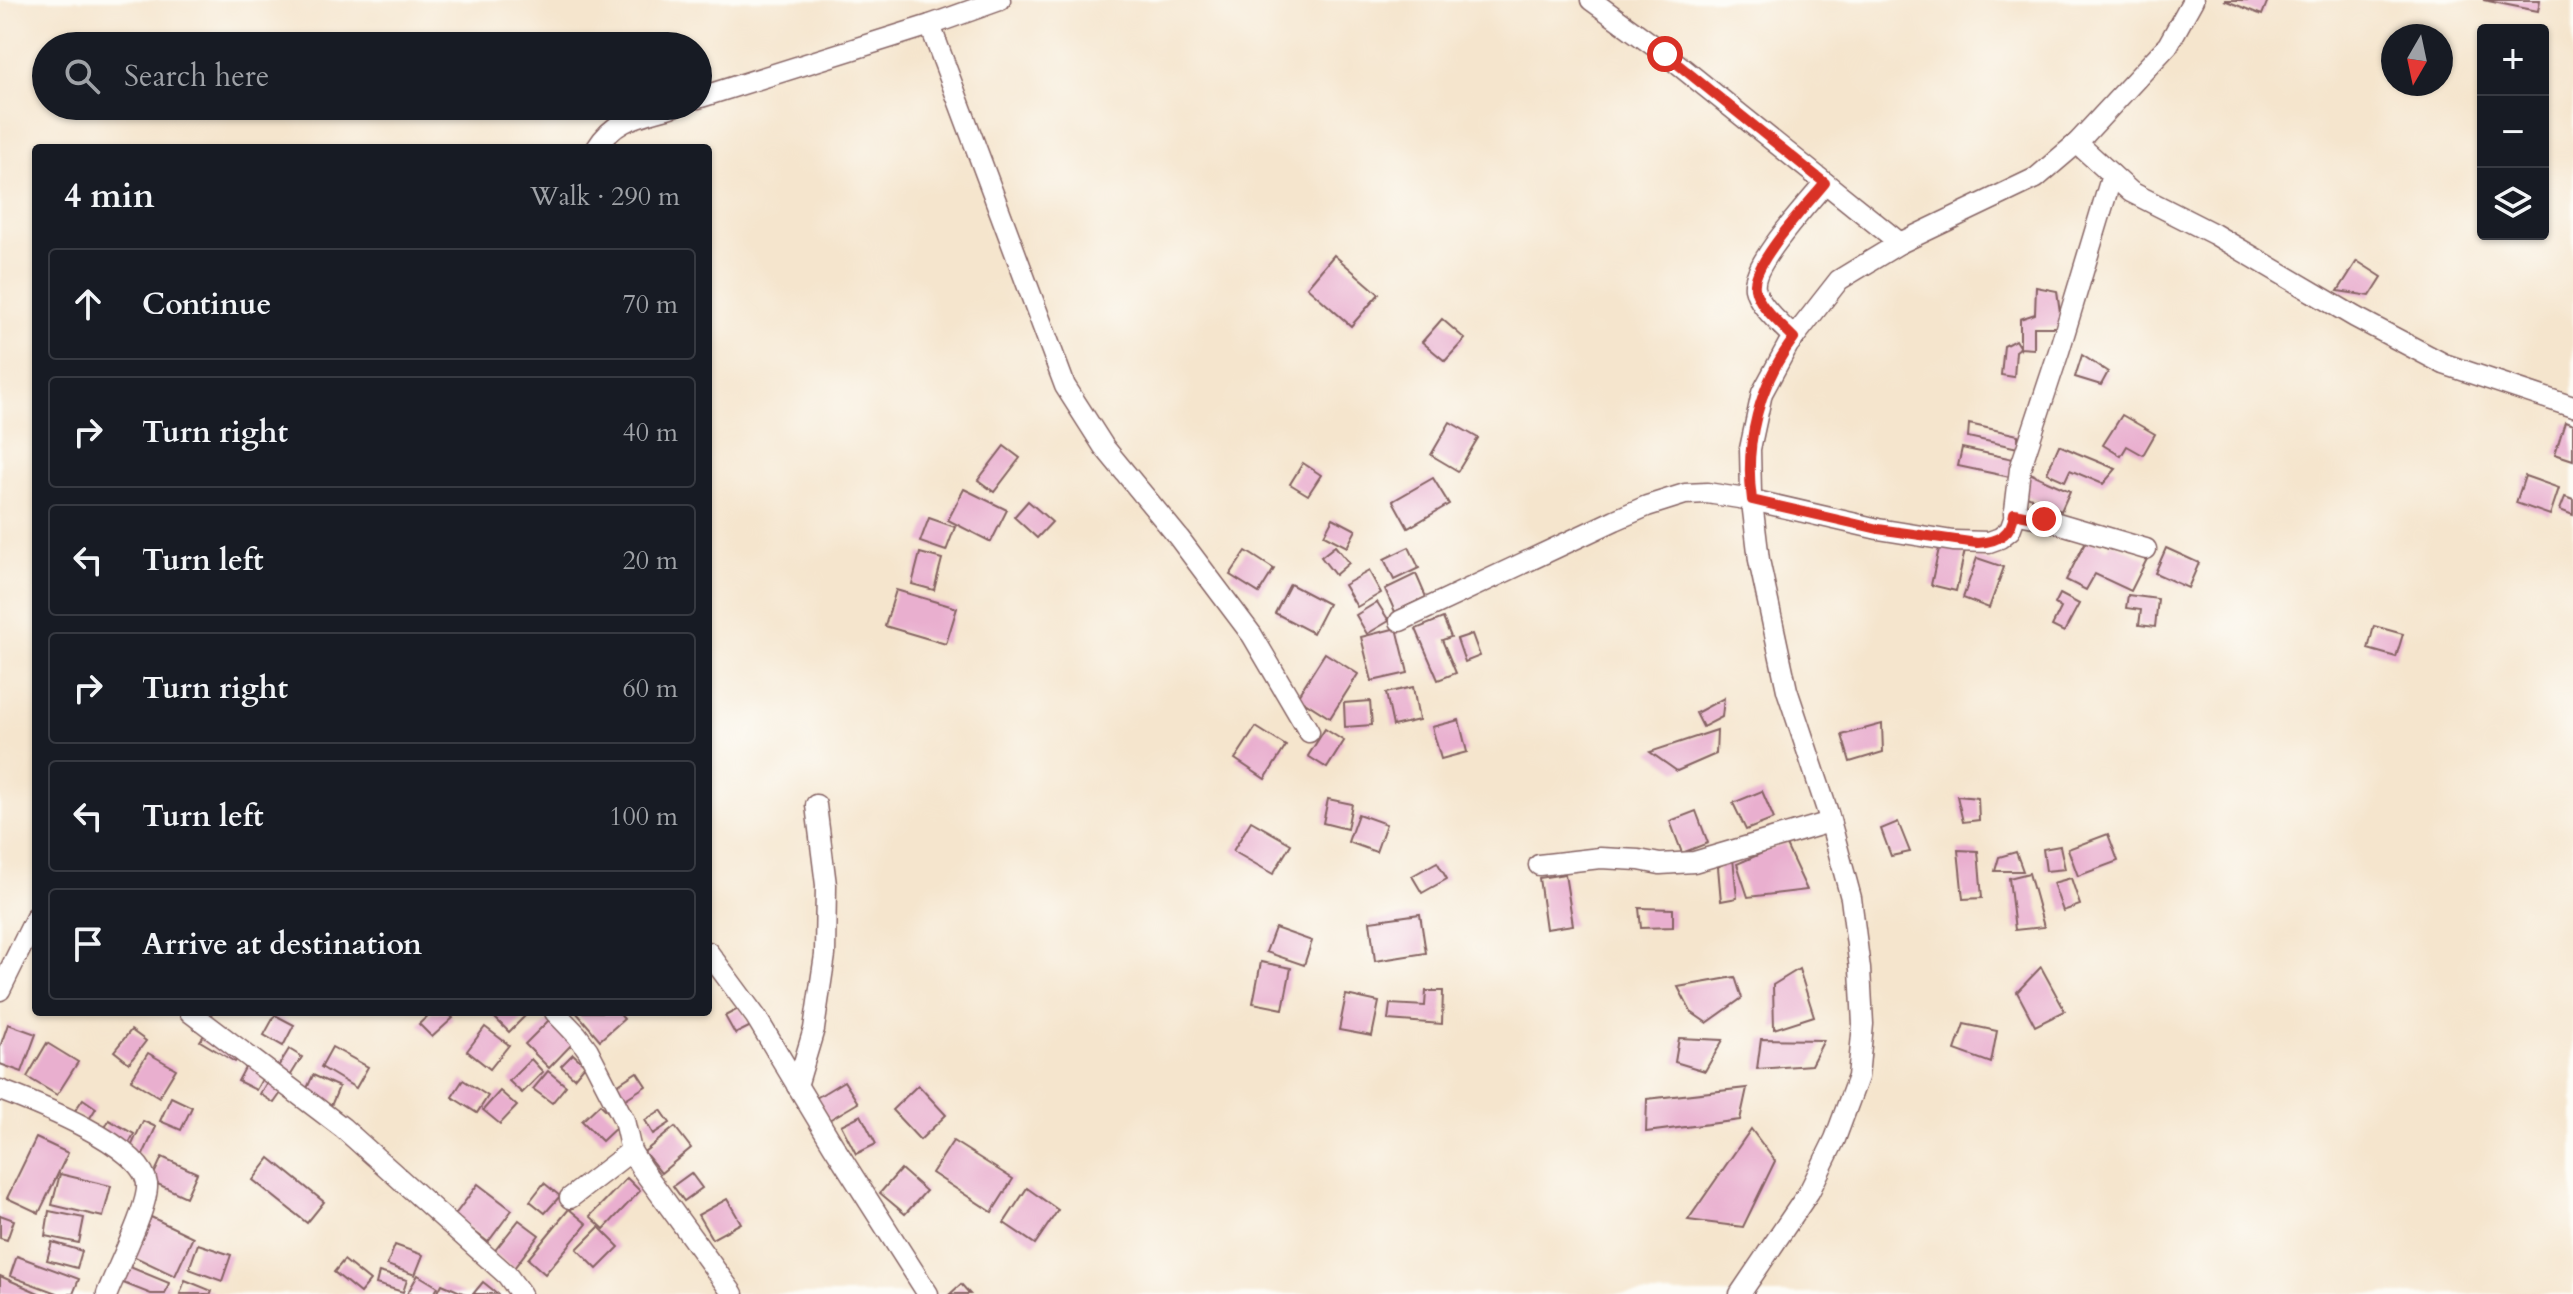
<!DOCTYPE html>
<html lang="en">
<head>
<meta charset="utf-8">
<style>
  body { margin:0; font-family:Cardo,serif; background:#20242c; color:#f1f3f6 }
  .controls { position:absolute; right:24px; top:24px; display:grid; overflow:hidden; border-radius:8px; box-shadow:0 2px 6px #0004 }
  .controls button { width:72px; height:72px; display:grid; place-items:center; padding:0; border:0; border-bottom:2px solid #363941; background:#171b24; color:#f1f3f6; font:40px sans-serif }
  .compass { position:absolute; left:2381px; top:24px; width:72px; height:72px; border-radius:50%; background:#171b24; box-shadow:0 2px 6px #0004; rotate:189deg }
  .stop { position:absolute; width:24px; height:24px; margin:-18px; border:6px solid #d93025; border-radius:50%; background:#fff }
  .stop.end { background:#d93025; border-color:#fff; box-shadow:0 2px 8px #0008 }
  .list { margin:0; padding:0; list-style:none }
  h2 { display:flex; justify-content:space-between; align-items:center; height:104px; margin:0; padding:0 32px; font-size:34px }
  h2 small { font-size:26px; font-weight:400; color:#9ea1a6 }
  .list li { display:grid; grid-template-columns:52px 1fr auto; gap:24px; align-items:center; box-sizing:border-box; height:112px; margin:0 16px 16px; padding:0 16px; border:2px solid #363941; border-radius:8px }
  .list b { display:block; font-size:30px; white-space:nowrap }
  .list em { font-size:26px; font-style:normal; color:#9ea1a6 }
  .icon { flex:none; width:44px; height:44px; fill:none; stroke:currentColor; stroke-width:2; stroke-linecap:round; stroke-linejoin:round }
  .map { position:relative; flex:none; width:2573px; height:1294px; overflow:hidden }
  .search { position:absolute; background:#171b24; box-shadow:0 2px 6px #0004; left:32px; top:32px; width:680px; height:88px; display:flex; align-items:center; gap:20px; box-sizing:border-box; padding:0 28px; border-radius:44px; color:#9ea1a6; font-size:30px }
  .panel { position:absolute; background:#171b24; box-shadow:0 2px 6px #0004; left:32px; top:144px; width:680px; height:872px; border-radius:8px }
  .map>svg:first-child { display:block }
  .building { fill:#e9afcf }
  .lines { fill:none; stroke-linecap:round; stroke-linejoin:round }
  .street-casing { stroke:#866464; stroke-width:23 }
  .street { stroke:#fff; stroke-width:20 }
  .route { stroke:#d93025; stroke-width:10 }
</style>
</head>
<body>
<div class="map">
<svg width="2573" height="1294" viewBox="0 0 2573 1294">
  <rect width="100%" height="100%" fill="#fdfcf7"/>
  <filter id="ink" filterUnits="userSpaceOnUse"><feTurbulence type="fractalNoise" baseFrequency=".0125" numOctaves="2"/><feDisplacementMap in="SourceGraphic" scale="16" xChannelSelector="R" yChannelSelector="G"/><feConvolveMatrix kernelMatrix="1 2 1 2 8 2 1 2 1" color-interpolation-filters="sRGB"/></filter>
  <filter id="wash" filterUnits="userSpaceOnUse"><feTurbulence type="fractalNoise" baseFrequency=".006" numOctaves="4" result="noise"/><feDisplacementMap in="SourceGraphic" scale="32" xChannelSelector="R" yChannelSelector="G"/><feGaussianBlur stdDeviation="1.8" result="paint"/><feColorMatrix in="noise" values="0 0 0 0 0 0 0 0 0 0 0 0 0 0 0 0 0 1.4 0 .05"/><feComposite in="paint" operator="in"/></filter>
  <g filter="url(#wash)">
    <rect width="100%" height="100%" fill="#f5e5cd"/>
    <g id="blocks">
      <g class="building">
        <polygon points="2224,0 2268,0 2262,15"/>
        <polygon points="2483,0 2540,0 2538,11"/>
        <polygon points="1334,255 1379,294 1351,326 1307,287"/>
        <polygon points="2357,261 2382,277 2370,296 2338,291"/>
        <polygon points="2036,287 2057,291 2062,327 2034,327 2034,349 2020,348 2016,351 2014,377 2001,375 2004,346 2015,340 2020,348 2020,319 2035,314"/>
        <polygon points="1442,319 1465,339 1445,361 1422,342"/>
        <polygon points="2082,355 2108,372 2101,385 2075,377"/>
        <polygon points="2122,415 2155,434 2143,455 2127,446 2121,456 2103,445"/>
        <polygon points="1450,422 1478,438 1458,471 1431,455"/>
        <polygon points="2565,422 2573,425 2573,460 2555,454"/>
        <polygon points="1969,424 2018,435 2018,448 1968,437"/>
        <polygon points="2059,445 2077,453 2116,469 2103,484 2070,470 2065,481 2047,473"/>
        <polygon points="1004,446 1020,458 994,492 978,480"/>
        <polygon points="1962,448 2013,459 2010,477 1958,466"/>
        <polygon points="1303,463 1321,475 1308,495 1290,484"/>
        <polygon points="2027,472 2070,491 2061,511 2018,492"/>
        <polygon points="2525,476 2559,488 2550,515 2516,503"/>
        <polygon points="1433,478 1449,504 1408,528 1393,501"/>
        <polygon points="964,489 1007,510 991,542 948,520"/>
        <polygon points="2565,497 2573,500 2573,515 2560,510"/>
        <polygon points="1028,501 1052,522 1037,538 1014,517"/>
        <polygon points="929,518 955,527 946,551 920,542"/>
        <polygon points="1333,518 1356,530 1347,547 1324,535"/>
        <polygon points="2087,539 2108,549 2111,542 2147,559 2131,591 2095,574 2086,590 2066,580"/>
        <polygon points="1940,544 1965,550 1956,591 1931,585"/>
        <polygon points="1335,546 1349,563 1335,575 1321,557"/>
        <polygon points="1409,547 1419,568 1394,580 1384,559"/>
        <polygon points="2166,548 2199,563 2188,588 2155,573"/>
        <polygon points="1246,551 1274,569 1259,593 1230,575"/>
        <polygon points="920,553 942,559 934,590 912,584"/>
        <polygon points="1977,558 2004,567 1989,608 1963,598"/>
        <polygon points="1369,571 1381,593 1357,607 1344,585"/>
        <polygon points="1416,574 1426,597 1395,612 1385,589"/>
        <polygon points="1290,584 1328,604 1313,633 1275,613"/>
        <polygon points="896,590 957,608 946,644 885,626"/>
        <polygon points="2060,594 2079,604 2064,632 2052,626 2061,608 2055,604"/>
        <polygon points="2128,595 2158,599 2155,627 2139,625 2141,610 2126,608"/>
        <polygon points="1377,602 1389,621 1367,634 1356,615"/>
        <polygon points="1443,618 1451,637 1442,640 1456,673 1438,680 1416,629"/>
        <polygon points="2374,626 2403,634 2396,657 2368,649"/>
        <polygon points="1397,628 1408,673 1372,681 1361,637"/>
        <polygon points="1472,634 1480,656 1465,662 1457,639"/>
        <polygon points="1325,653 1358,674 1330,718 1297,697"/>
        <polygon points="1413,687 1419,720 1393,726 1386,693"/>
        <polygon points="1724,698 1722,717 1703,727 1696,713"/>
        <polygon points="1370,701 1372,725 1345,727 1344,703"/>
        <polygon points="1459,720 1467,752 1441,759 1432,727"/>
        <polygon points="1882,724 1883,752 1850,762 1842,735"/>
        <polygon points="1256,727 1286,746 1265,779 1235,759"/>
        <polygon points="1325,729 1344,741 1327,768 1308,756"/>
        <polygon points="1717,730 1716,754 1677,771 1650,752"/>
        <polygon points="1762,791 1774,819 1746,830 1733,803"/>
        <polygon points="1957,796 1978,798 1979,820 1963,822"/>
        <polygon points="1328,799 1352,804 1347,829 1323,823"/>
        <polygon points="1696,811 1708,843 1682,853 1670,821"/>
        <polygon points="1358,814 1386,824 1376,852 1348,842"/>
        <polygon points="1251,821 1291,844 1273,874 1233,851"/>
        <polygon points="1898,822 1910,852 1891,856 1881,829"/>
        <polygon points="2108,834 2118,861 2078,876 2068,849"/>
        <polygon points="1785,843 1807,890 1748,897 1737,864"/>
        <polygon points="2060,846 2065,869 2046,871 2043,849"/>
        <polygon points="1958,850 1978,851 1982,898 1963,899"/>
        <polygon points="2016,852 2023,871 1995,871 1999,857"/>
        <polygon points="1733,858 1737,898 1721,901 1718,867"/>
        <polygon points="1437,862 1447,879 1422,893 1412,876"/>
        <polygon points="2029,873 2044,927 2015,930 2009,878"/>
        <polygon points="1565,874 1573,925 1546,929 1539,878"/>
        <polygon points="2071,878 2080,905 2063,911 2053,883"/>
        <polygon points="1639,908 1673,909 1673,927 1641,928"/>
        <polygon points="1420,914 1426,953 1375,961 1370,921"/>
        <polygon points="1275,928 1312,941 1304,965 1266,952"/>
        <polygon points="1261,962 1291,968 1283,1009 1253,1003"/>
        <polygon points="2041,967 2065,1011 2035,1026 2017,992"/>
        <polygon points="1799,969 1814,1016 1774,1029 1773,985"/>
        <polygon points="1735,977 1742,998 1707,1023 1691,1012 1678,987"/>
        <polygon points="1426,991 1443,991 1442,1024 1388,1020 1390,1004 1425,1006"/>
        <polygon points="1346,995 1379,1002 1372,1036 1339,1030"/>
        <polygon points="740,1008 751,1026 735,1034 725,1016"/>
        <polygon points="432,1012 447,1012 453,1018 432,1037 419,1024"/>
        <polygon points="497,1012 529,1012 509,1032 493,1016"/>
        <polygon points="576,1012 618,1012 624,1019 600,1040"/>
        <polygon points="275,1015 294,1025 283,1046 264,1035"/>
        <polygon points="551,1018 574,1042 549,1068 525,1044"/>
        <polygon points="8,1024 36,1034 22,1072 0,1064 0,1047"/>
        <polygon points="1964,1024 1997,1031 1991,1063 1955,1050"/>
        <polygon points="485,1027 509,1045 490,1069 467,1051"/>
        <polygon points="131,1030 146,1041 129,1063 114,1051"/>
        <polygon points="207,1031 241,1052 235,1062 200,1041"/>
        <polygon points="1679,1038 1723,1040 1705,1071 1675,1062"/>
        <polygon points="1761,1039 1824,1040 1811,1065 1757,1069"/>
        <polygon points="47,1043 78,1062 57,1095 27,1077"/>
        <polygon points="332,1047 368,1067 356,1088 321,1067"/>
        <polygon points="289,1049 302,1057 289,1078 276,1070"/>
        <polygon points="148,1053 176,1069 159,1097 131,1080"/>
        <polygon points="573,1054 585,1065 574,1078 561,1066"/>
        <polygon points="531,1059 543,1072 522,1093 509,1081"/>
        <polygon points="248,1062 266,1072 256,1090 238,1081"/>
        <polygon points="548,1071 566,1086 552,1103 533,1089"/>
        <polygon points="637,1072 646,1086 622,1101 612,1088"/>
        <polygon points="313,1075 339,1087 331,1106 304,1095"/>
        <polygon points="270,1077 285,1087 274,1103 260,1094"/>
        <polygon points="463,1080 488,1096 477,1113 452,1097"/>
        <polygon points="844,1081 858,1103 829,1120 816,1098"/>
        <polygon points="918,1085 946,1115 920,1140 892,1110"/>
        <polygon points="1747,1088 1740,1120 1646,1132 1647,1099"/>
        <polygon points="500,1091 517,1106 500,1124 483,1110"/>
        <polygon points="171,1097 192,1107 181,1130 160,1121"/>
        <polygon points="83,1099 96,1108 88,1121 74,1112"/>
        <polygon points="600,1104 620,1124 602,1141 582,1121"/>
        <polygon points="661,1110 670,1123 653,1134 645,1120"/>
        <polygon points="861,1115 876,1144 856,1154 841,1125"/>
        <polygon points="109,1120 134,1134 128,1145 103,1132"/>
        <polygon points="143,1121 156,1127 143,1155 130,1149"/>
        <polygon points="675,1127 691,1148 661,1173 644,1152"/>
        <polygon points="1751,1129 1775,1161 1743,1227 1688,1220"/>
        <polygon points="36,1138 68,1153 39,1213 7,1198"/>
        <polygon points="953,1141 1013,1179 992,1212 932,1173"/>
        <polygon points="162,1157 197,1173 186,1197 151,1181"/>
        <polygon points="270,1158 324,1202 307,1223 253,1180"/>
        <polygon points="901,1169 926,1191 905,1214 880,1193"/>
        <polygon points="691,1173 702,1188 684,1201 673,1186"/>
        <polygon points="60,1174 111,1186 103,1217 52,1205"/>
        <polygon points="627,1178 640,1191 604,1229 590,1216"/>
        <polygon points="544,1183 560,1196 545,1213 530,1201"/>
        <polygon points="478,1184 512,1210 488,1242 454,1216"/>
        <polygon points="1027,1188 1058,1210 1035,1244 1004,1223"/>
        <polygon points="727,1199 741,1223 712,1239 698,1215"/>
        <polygon points="569,1209 587,1224 545,1274 528,1259"/>
        <polygon points="49,1211 84,1218 79,1243 45,1236"/>
        <polygon points="0,1215 14,1220 7,1240 0,1238"/>
        <polygon points="151,1217 193,1237 175,1276 133,1256"/>
        <polygon points="519,1220 539,1235 514,1268 493,1253"/>
        <polygon points="599,1227 619,1247 597,1269 577,1249"/>
        <polygon points="52,1242 82,1251 77,1268 47,1260"/>
        <polygon points="198,1244 231,1255 222,1281 189,1269"/>
        <polygon points="395,1245 423,1255 415,1275 387,1265"/>
        <polygon points="17,1256 79,1279 73,1294 59,1294 10,1276"/>
        <polygon points="344,1260 370,1281 360,1293 334,1272"/>
        <polygon points="125,1265 169,1283 165,1294 151,1294 118,1281"/>
        <polygon points="379,1272 407,1280 403,1292 376,1284"/>
        <polygon points="418,1275 438,1287 434,1294 407,1294"/>
        <polygon points="0,1276 41,1294 0,1294"/>
        <polygon points="185,1280 212,1291 211,1294 180,1294"/>
        <polygon points="483,1282 498,1294 473,1294"/>
        <polygon points="442,1284 465,1294 437,1294"/>
        <polygon points="961,1284 970,1294 950,1294"/>
      </g>
    </g>
  </g>
  <g filter="url(#ink)">
    <use href="#blocks" fill-opacity="0" stroke="#866464" stroke-width="2"/>
    <g class="lines">
      <g class="street-casing">
        <g id="street">
          <polyline points="1591,0 1665,54 1900,243"/>
          <polyline points="930,25 1065,386 1104,447 1179,538 1252,635 1309,732"/>
          <polyline points="698,98 930,25 1000,0"/>
          <polyline points="2077,143 2131,192 2214,234 2355,317 2444,364 2573,407"/>
          <path d="M597 148C616 117 642 116 674 106"/>
          <path d="M1794 338C1781 324 1759 307 1755 288 1751 264 1809 203 1825 183"/>
          <polyline points="2014,513 2044,519 2146,549"/>
          <polyline points="1400,621 1615,520 1647,506 1685,494 1707,493 1752,500 1878,529 1953,541 1989,542 2000,538 2010,530 2014,519 2020,469 2059,351 2112,175"/>
          <polyline points="1539,865 1600,858 1639,860 1660,864 1694,862 1830,822"/>
          <polyline points="708,952 756,1017 833,1145 928,1294"/>
          <polyline points="0,990 36,917"/>
          <polyline points="190,1012 343,1128 507,1275 521,1294"/>
          <polyline points="555,1012 577,1035 588,1050 624,1120 631,1151 642,1169 733,1294"/>
          <polyline points="797,1086 814,1029 825,955 826,885 816,805"/>
          <path d="M0 1090C34 1103 143 1145 147 1184 149 1206 116 1270 107 1294"/>
          <polyline points="570,1198 631,1151"/>
          <polyline points="1740,1294 1809,1192 1835,1139 1858,1077 1863,1024 1860,969 1851,898 1828,813 1787,690 1759,560 1751,494 1750,449 1762,393 1788,345 1839,280 1900,243 2036,178 2077,143 2168,45 2193,0"/>
        </g>
      </g>
      <use href="#street" class="street"/>
    </g>
  </g>
  <g class="lines" filter="url(#ink)">
    <path class="route" d="M1665 54 1825 183C1809 203 1751 264 1755 288 1758 307 1782 325 1794 338 1759 384 1744 444 1752 500L1878 529 1977 543C1997 542 2012 535 2014 513L2044 519"/>
  </g>
</svg>
<div class="controls">
<button>+</button>
<button>−</button>
<button><svg class="icon" aria-label="layers" viewBox="0 0 24 24"><path d="M12 4l9 5-9 5-9-5zM3 14l9 5 9-5"/></svg></button>
</div>
<svg class="compass" viewBox="-18 -18 36 36"><path d="M0-13l5 13h-10z" fill="#e53935"/><path d="M0 13l5-13h-10z" fill="#9ea1a6"/></svg>
<div class="stop" style="left:1665px;top:54px"></div>
<div class="stop end" style="left:2044px;top:519px"></div>
<div class="search"><svg class="icon" aria-label="search" viewBox="0 0 24 24"><circle cx="10" cy="10" r="6"/><path d="M15 15l6 6"/></svg>Search here</div>
<section class="panel">
<h2>4 min<small>Walk · 290 m</small></h2>
<ul class="list">
<li><svg class="icon" aria-label="ahead" viewBox="0 0 24 24"><path d="M12 20V5M6 11l6-6 6 6"/></svg><div><b>Continue</b></div><em>70 m</em></li>
<li><svg class="icon" aria-label="right" viewBox="0 0 24 24"><path d="M7 20v-9h11M14 6l5 5-5 5"/></svg><div><b>Turn right</b></div><em>40 m</em></li>
<li><svg class="icon" aria-label="left" viewBox="0 0 24 24"><path d="M17 20v-9H6M10 6l-5 5 5 5"/></svg><div><b>Turn left</b></div><em>20 m</em></li>
<li><svg class="icon" aria-label="right" viewBox="0 0 24 24"><path d="M7 20v-9h11M14 6l5 5-5 5"/></svg><div><b>Turn right</b></div><em>60 m</em></li>
<li><svg class="icon" aria-label="left" viewBox="0 0 24 24"><path d="M17 20v-9H6M10 6l-5 5 5 5"/></svg><div><b>Turn left</b></div><em>100 m</em></li>
<li><svg class="icon" aria-label="arrive" viewBox="0 0 24 24"><path d="M6 21V4h12l-3 4 3 4H6"/></svg><div><b>Arrive at destination</b></div></li>
</ul>
</section>
</div>
</body>
</html>
